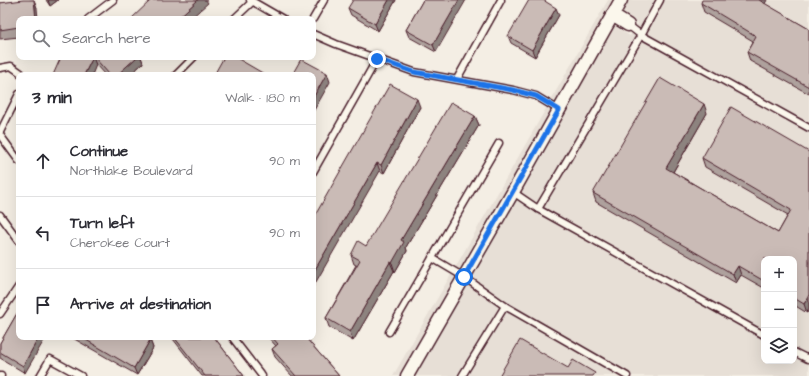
<!DOCTYPE html>
<html lang="en">
<head>
<meta charset="utf-8">
<style>
  body { margin:0; font-family:"Architects Daughter",sans-serif; background:#f2f2f3; color:#2b2b33 }
  .controls { position:absolute; right:12px; bottom:12px; display:grid; overflow:hidden; border-radius:8px; box-shadow:0 4px 16px #0002 }
  .controls button { width:36px; height:36px; display:grid; place-items:center; padding:0; border:0; border-bottom:1px solid #e1e1e2; background:#fff; color:#2b2b33; font:20px sans-serif }
  .stop { position:absolute; width:12px; height:12px; margin:-9px; border:3px solid #1a73e8; border-radius:50%; background:#fff }
  .stop.end { background:#1a73e8; border-color:#fff; box-shadow:0 1px 4px #0008 }
  .list { margin:0; padding:0; list-style:none }
  h2 { display:flex; justify-content:space-between; align-items:center; height:52px; margin:0; padding:0 16px; font-size:17px }
  h2 small { font-size:13px; font-weight:400; color:#7c7c81 }
  .list li { display:grid; grid-template-columns:26px 1fr auto; gap:12px; align-items:center; box-sizing:border-box; height:72px; padding:0 16px; border-top:1px solid #e1e1e2 }
  .list b { display:block; font-size:15px; white-space:nowrap }
  .list p { margin:0; font-size:13px; white-space:nowrap; color:#7c7c81 }
  .list em { font-size:13px; font-style:normal; color:#7c7c81 }
  .icon { flex:none; width:22px; height:22px; fill:none; stroke:currentColor; stroke-width:2; stroke-linecap:round; stroke-linejoin:round }
  .map { position:relative; flex:none; width:809px; height:376px; overflow:hidden }
  .search { position:absolute; background:#fff; box-shadow:0 4px 16px #0002; left:16px; top:16px; width:300px; height:44px; display:flex; align-items:center; gap:10px; box-sizing:border-box; padding:0 14px; border-radius:8px; color:#7c7c81; font-size:15px }
  .panel { position:absolute; background:#fff; box-shadow:0 4px 16px #0002; left:16px; top:72px; width:300px; height:268px; border-radius:8px }
  .map>svg:first-child { display:block }
  .built { fill:#e7dfd6; fill-rule:evenodd }
  .lines { fill:none; stroke-linecap:round; stroke-linejoin:round }
  .service-casing { stroke:#4a1f2b; stroke-width:9 }
  .minor-casing { stroke:#4a1f2b; stroke-width:15 }
  .service { stroke:#fbf7ec; stroke-width:6 }
  .minor { stroke:#fbf7ec; stroke-width:12 }
  .wall { fill:#aea19d; stroke:#4a1f2b }
  .shaded-wall { fill:#8d837f; stroke:#4a1f2b }
  .building { fill:#cabbb6; stroke:#4a1f2b }
  .route { stroke:#1a73e8; stroke-width:5 }
</style>
</head>
<body>
<div class="map">
<svg width="809" height="376" viewBox="0 0 809 376">
  <rect width="100%" height="100%" fill="#f4eee4"/>
  <filter id="ink" filterUnits="userSpaceOnUse"><feTurbulence type="fractalNoise" baseFrequency=".025" numOctaves="2"/><feDisplacementMap in="SourceGraphic" scale="8" xChannelSelector="R" yChannelSelector="G"/><feConvolveMatrix kernelMatrix="1 2 1 2 8 2 1 2 1" color-interpolation-filters="sRGB"/></filter>
  <g filter="url(#ink)">
    <g class="built">
      <polygon points="608,0 612,0 507,188 398,376 393,376"/>
      <path d="M629 0H809V376H415L520 195 614 26 630 36 638 23 623 12ZM764 259H794V361H764Z"/>
    </g>
    <g class="lines">
      <g class="service-casing">
        <g id="service">
          <polyline points="250,0 283,19"/>
          <polyline points="88,19 113,0"/>
          <polyline points="234,19 252,2"/>
          <polyline points="313,19 324,0"/>
          <polyline points="628,25 641,35 809,128"/>
          <polyline points="313,34 336,44 414,72 513,90 536,96 559,110"/>
          <polyline points="0,68 11,66 21,73 21,75"/>
          <polyline points="176,75 194,57"/>
          <polyline points="457,79 501,0"/>
          <polyline points="0,132 19,94"/>
          <polyline points="0,135 19,161"/>
          <polyline points="313,172 377,59"/>
          <polyline points="513,192 538,209 764,335"/>
          <polyline points="538,209 641,35 660,0"/>
          <polyline points="0,215 19,241"/>
          <polyline points="432,258 464,277 505,306 627,376"/>
          <polyline points="0,314 19,286"/>
          <polyline points="389,332 499,143"/>
          <polyline points="232,337 262,376"/>
          <polyline points="794,352 808,359 809,357"/>
          <polyline points="0,376 1,376"/>
          <polyline points="40,376 50,359 81,376"/>
          <polyline points="462,376 505,306"/>
        </g>
      </g>
      <g class="minor-casing">
        <g id="minor">
          <polyline points="612,15 628,25"/>
          <polyline points="407,376 513,192 621,0"/>
        </g>
      </g>
      <use href="#service" class="service"/>
      <use href="#minor" class="minor"/>
    </g>
    <g class="wall">
      <polygon points="34,0 37,8 19,19 19,37 0,39 0,3"/>
      <polygon points="46,0 58,0 50,6"/>
      <polygon points="396,0 378,31 351,15 348,8"/>
      <polygon points="423,0 436,52 409,37 406,30"/>
      <polygon points="701,3 765,4 809,29 809,94 750,61 747,52 753,41 704,12"/>
      <polygon points="559,15 535,57 511,43 508,36"/>
      <polygon points="57,57 141,57 143,63 130,75 105,75 96,65 60,59"/>
      <polygon points="420,107 384,173 380,171 313,219"/>
      <polygon points="707,113 673,172 778,233 788,215 705,167 702,158 809,152 809,309 807,313 794,305 794,259 764,259 764,288 741,275 736,283 596,202 593,193"/>
      <polygon points="475,116 479,125 406,247 407,251 395,272 394,271 353,341 329,327 326,318 356,265 354,264 351,255 366,246"/>
      <polygon points="19,310 25,373 0,358 0,343"/>
      <polygon points="71,337 144,337 150,340 153,348 137,375"/>
      <polygon points="172,337 214,337 244,376 202,376 173,339"/>
      <polygon points="268,337 305,337 339,376 292,376 275,357 272,349 276,346"/>
    </g>
    <g class="shaded-wall">
      <polygon points="34,0 37,8 38,19 36,19"/>
      <polygon points="48,0 58,0 50,6"/>
      <polygon points="198,0 206,0 208,3 190,19 177,19"/>
      <polygon points="389,0 396,0 378,31 375,24"/>
      <polygon points="459,0 466,0 436,52 433,45"/>
      <polygon points="759,0 767,0 762,9"/>
      <polygon points="556,8 559,15 535,57 532,50"/>
      <polygon points="165,16 166,19 162,19"/>
      <polygon points="93,57 96,65 92,75 84,75"/>
      <polygon points="137,57 141,57 143,63 130,75 117,75"/>
      <polygon points="327,73 330,82 313,112 313,98"/>
      <polygon points="417,99 420,107 384,173 381,165"/>
      <polygon points="704,104 707,113 670,177 666,168"/>
      <polygon points="475,116 479,125 406,247 407,251 395,272 392,263 401,240"/>
      <polygon points="377,163 380,171 313,287 313,273"/>
      <polygon points="390,262 394,271 353,341 350,332"/>
      <polygon points="738,266 741,275 736,283 733,274"/>
      <polygon points="809,295 809,309 807,313 804,304"/>
      <polygon points="39,337 46,337 25,373 23,366"/>
      <polygon points="150,340 153,348 137,375 134,368"/>
    </g>
    <g class="building">
      <polygon points="23,0 34,0 36,19 19,19 19,27 0,30 0,3"/>
      <polygon points="151,0 198,0 177,19 168,19 165,16 162,19 131,19"/>
      <polygon points="353,0 389,0 375,24 348,8"/>
      <polygon points="423,0 459,0 433,45 406,30"/>
      <polygon points="529,0 543,0 556,8 532,50 508,36"/>
      <polygon points="702,0 759,0 809,29 809,87 747,52 756,36 701,3"/>
      <polygon points="61,57 93,57 84,75 53,75"/>
      <polygon points="94,57 137,57 117,75 110,75"/>
      <polygon points="224,57 235,57 266,75 214,75"/>
      <polygon points="301,59 327,73 313,98 313,75 292,75"/>
      <polygon points="660,78 704,104 666,168 778,233 791,210 702,158 731,107 809,152 809,295 804,304 794,298 794,259 764,259 764,281 738,266 733,274 593,193"/>
      <polygon points="390,84 417,99 381,165 377,163 313,273 313,219"/>
      <polygon points="451,102 475,116 401,240 404,242 392,263 390,262 350,332 326,318 360,260 351,255 358,241 366,246"/>
      <polygon points="19,310 19,337 39,337 23,366 0,352 0,343"/>
      <polygon points="81,337 144,337 150,340 134,368"/>
      <polygon points="174,337 214,337 244,376 205,376"/>
      <polygon points="272,337 305,337 339,376 296,376 272,349 278,344"/>
      <polygon points="520,340 568,368 573,360 595,373 593,376 499,376"/>
    </g>
  </g>
  <g class="lines" filter="url(#ink)">
    <polyline class="route" points="377,59 414,72 513,90 536,96 559,110 464,277"/>
  </g>
</svg>
<div class="controls">
<button>+</button>
<button>−</button>
<button><svg class="icon" aria-label="layers" viewBox="0 0 24 24"><path d="M12 4l9 5-9 5-9-5zM3 14l9 5 9-5"/></svg></button>
</div>
<div class="stop" style="left:464px;top:277px"></div>
<div class="stop end" style="left:377px;top:59px"></div>
<div class="search"><svg class="icon" aria-label="search" viewBox="0 0 24 24"><circle cx="10" cy="10" r="6"/><path d="M15 15l6 6"/></svg>Search here</div>
<section class="panel">
<h2>3 min<small>Walk · 180 m</small></h2>
<ul class="list">
<li><svg class="icon" aria-label="ahead" viewBox="0 0 24 24"><path d="M12 20V5M6 11l6-6 6 6"/></svg><div><b>Continue</b><p>Northlake Boulevard</p></div><em>90 m</em></li>
<li><svg class="icon" aria-label="left" viewBox="0 0 24 24"><path d="M17 20v-9H6M10 6l-5 5 5 5"/></svg><div><b>Turn left</b><p>Cherokee Court</p></div><em>90 m</em></li>
<li><svg class="icon" aria-label="arrive" viewBox="0 0 24 24"><path d="M6 21V4h12l-3 4 3 4H6"/></svg><div><b>Arrive at destination</b></div></li>
</ul>
</section>
</div>
</body>
</html>
